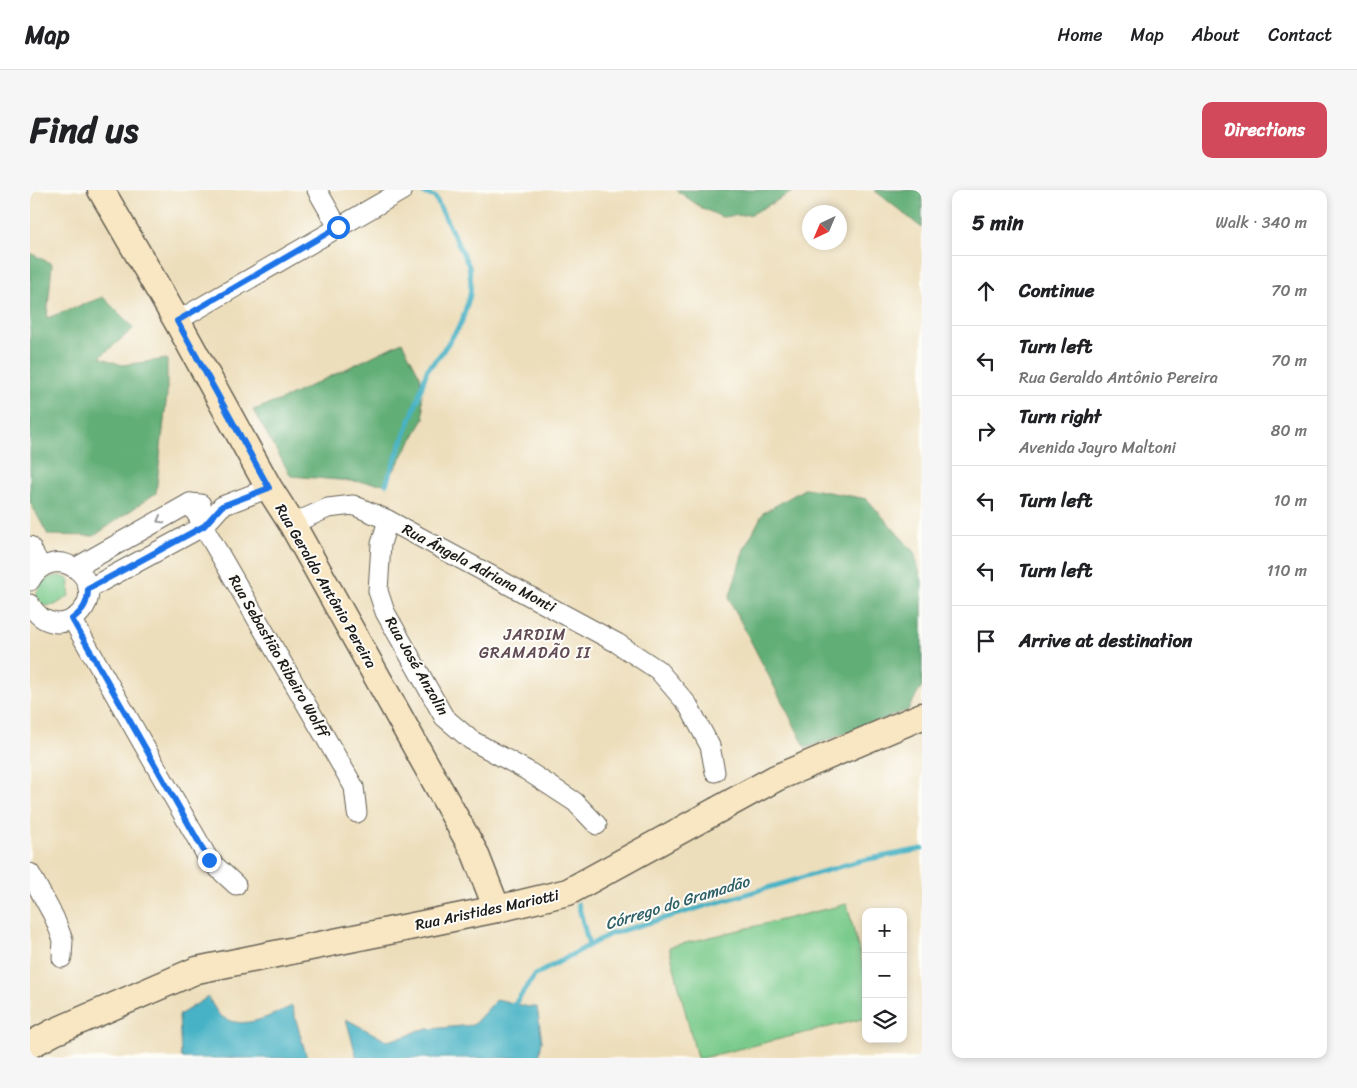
<!DOCTYPE html>
<html lang="en">
<head>
<meta charset="utf-8">
<style>
  body { margin:0; font-family:Sriracha,sans-serif; background:#f6f6f6; color:#202124 }
  .controls { position:absolute; right:15px; bottom:15px; display:grid; overflow:hidden; border-radius:10px; box-shadow:0 2px 8px #0003 }
  .controls button { width:45px; height:45px; display:grid; place-items:center; padding:0; border:0; border-bottom:1px solid #e0e0e0; background:#fff; color:#202124; font:25px sans-serif }
  .compass { position:absolute; left:772px; top:15px; width:45px; height:45px; border-radius:50%; background:#fff; box-shadow:0 2px 8px #0003; rotate:224deg }
  .stop { position:absolute; width:15px; height:15px; margin:-11px; border:4px solid #1a73e8; border-radius:50%; background:#fff }
  .stop.end { background:#1a73e8; border-color:#fff; box-shadow:0 1px 5px #0008 }
  .list { margin:0; padding:0; list-style:none }
  h2 { display:flex; justify-content:space-between; align-items:center; height:65px; margin:0; padding:0 20px; font-size:21px }
  h2 small { font-size:16px; font-weight:400; color:#757577 }
  .list li { display:grid; grid-template-columns:32px 1fr auto; gap:15px; align-items:center; box-sizing:border-box; height:70px; padding:0 20px; border-top:1px solid #e0e0e0 }
  .list b { display:block; font-size:19px; white-space:nowrap }
  .list p { margin:0; font-size:16px; white-space:nowrap; color:#757577 }
  .list em { font-size:16px; font-style:normal; color:#757577 }
  .icon { flex:none; width:28px; height:28px; fill:none; stroke:currentColor; stroke-width:2; stroke-linecap:round; stroke-linejoin:round }
  .map { position:relative; flex:none; width:892px; height:868px; overflow:hidden; border-radius:10px }
  header { display:flex; align-items:center; gap:30px; box-sizing:border-box; height:70px; padding:0 25px; background:#fff; border-bottom:1px solid #e0e0e0 }
  header strong { font-size:24px }
  nav { display:flex; gap:28px; margin-inline-start:auto; font-size:18px }
  .intro { display:flex; align-items:center; justify-content:space-between; box-sizing:border-box; height:120px; padding:0 30px }
  h1 { margin:0; font-size:35px }
  .button { padding:12px 22px; border-radius:10px; background:#d1495b; color:#fff; font-size:18px; font-weight:700 }
  main { display:flex; gap:30px; padding:0 30px }
  aside { flex:1; background:#fff; border-radius:10px; box-shadow:0 2px 8px #0003 }
  .map>svg:first-child { display:block }
  .green { fill:#79ca8b; stroke:#4a7354 }
  .forest { fill:#62ae77; stroke:#3f654a }
  .water { fill:#47b2c5; stroke:#326770 }
  .lines { fill:none; stroke-linecap:round; stroke-linejoin:round }
  .stream { stroke:#47b2c5; stroke-width:5 }
  .street-casing { stroke:#656054; stroke-width:21 }
  .secondary-casing { stroke:#656054; stroke-width:29 }
  .street { stroke:#fff; stroke-width:19 }
  .secondary { stroke:#f9e7c3; stroke-width:26 }
  .oneway { stroke:#999 }
  .route { stroke:#1a73e8; stroke-width:6 }
  .labels { text-anchor:middle; stroke-width:4; stroke-linejoin:round; paint-order:stroke }
  .street-label { font-size:15px; fill:#1c1c1c; stroke:#fdfcf7 }
  .neighbourhood-label { font-size:16px; letter-spacing:1px; fill:#604a54; stroke:#fdfcf7 }
  .water-label { font-size:16px; font-style:italic; fill:#2f6068; stroke:#fdfcf7 }
</style>
</head>
<body>
<header>
<strong>Map</strong>
<nav><a>Home</a><a>Map</a><a>About</a><a>Contact</a></nav>
</header>
<div class="intro"><h1>Find us</h1><a class="button">Directions</a></div>
<main>
<div class="map">
<svg width="892" height="868" viewBox="0 0 892 868">
  <rect width="100%" height="100%" fill="#fdfcf7"/>
  <filter id="ink" filterUnits="userSpaceOnUse"><feTurbulence type="fractalNoise" baseFrequency=".02" numOctaves="2"/><feDisplacementMap in="SourceGraphic" scale="10" xChannelSelector="R" yChannelSelector="G"/><feConvolveMatrix kernelMatrix="1 2 1 2 8 2 1 2 1" color-interpolation-filters="sRGB"/></filter>
  <filter id="wash" filterUnits="userSpaceOnUse"><feTurbulence type="fractalNoise" baseFrequency=".0096" numOctaves="4" result="noise"/><feDisplacementMap in="SourceGraphic" scale="20" xChannelSelector="R" yChannelSelector="G"/><feGaussianBlur stdDeviation="1.12" result="paint"/><feColorMatrix in="noise" values="0 0 0 0 0 0 0 0 0 0 0 0 0 0 0 0 0 1.4 0 .05"/><feComposite in="paint" operator="in"/></filter>
  <g filter="url(#wash)">
    <rect width="100%" height="100%" fill="#eddebb"/>
    <g class="green">
      <path d="M31 386 40 390 39 406 25 415 14 416 5 409C9 393 14 387 31 386Z"/>
      <polygon points="817,714 836,788 836,828 672,868 667,868 639,757"/>
    </g>
    <g class="forest">
      <polygon points="646,0 766,0 722,24 692,27 672,18"/>
      <polygon points="844,0 892,0 892,38"/>
      <polygon points="0,63 22,74 17,128 73,107 104,138 70,167 92,175 137,169 137,204 126,303 64,346 18,345 0,312"/>
      <polygon points="372,152 390,186 394,229 356,294 261,286 223,220 251,210"/>
      <polygon points="776,298 837,309 884,362 892,391 892,496 878,520 776,558 699,409 714,359 733,323"/>
    </g>
    <g class="water">
      <path d="M178 807C182 813 186 822 191 826 212 842 242 825 262 816L277 868H153L151 866 149 825Z"/>
      <polygon points="467,809 499,817 507,817 512,851 509,868 327,868 316,829 357,851 377,846 389,840 443,835"/>
    </g>
    <g class="lines">
      <g class="stream">
        <polyline points="356,294 388,209 397,180 410,165 431,134 440,105 441,94 439,76 405,7 393,3"/>
        <polyline points="548,714 559,755"/>
        <polyline points="482,818 505,785 580,744 829,671 892,659"/>
      </g>
    </g>
  </g>
  <g filter="url(#ink)">
    <g class="lines">
      <g class="street-casing">
        <g id="street">
          <polyline points="287,0 308,37"/>
          <polyline points="147,131 373,0"/>
          <polyline points="160,313 324,597 327,623"/>
          <polyline points="358,330 351,354 348,401 355,422 414,527 441,550 496,580 545,612 567,635"/>
          <polyline points="262,334 298,318 323,315 358,330 587,453 628,480 658,515 680,556 685,582"/>
          <polyline points="0,356 11,377"/>
          <polyline points="45,378 160,313 171,314"/>
          <path d="M0 391C24 348 79 390 51 422 45 429 36 433 27 433 15 432 6 425 0 414"/>
          <polyline points="58,399 174,336 192,316 239,298"/>
          <polyline points="42,429 179,670 206,695"/>
          <polyline points="0,683 24,727 33,750 32,768"/>
        </g>
      </g>
      <g class="secondary-casing">
        <g id="secondary">
          <polyline points="71,0 147,131 239,298 262,334 445,663 467,719"/>
          <polyline points="0,855 24,842 167,780 467,719 538,702 746,588 892,526"/>
        </g>
      </g>
      <use href="#street" class="street"/>
      <use href="#secondary" class="secondary"/>
    </g>
    <defs><path id="oneway-chevron" d="M-2-3.5L2.5 0L-2 3.5" fill="none" stroke-width="1.6" stroke-linecap="round" stroke-linejoin="round" transform="scale(1.25)"/></defs>
    <use class="oneway" href="#oneway-chevron" transform="translate(130 330) rotate(151)"/>
  </g>
  <g class="lines" filter="url(#ink)">
    <path class="route" d="M179 670 42 429C53 421 58 413 58 399L174 336 192 316 239 298 147 131 308 37"/>
  </g>
  <g class="labels">
    <g class="street-label">
      <text transform="translate(449 378) rotate(28)" y="5">Rua Ângela Adriana Monti</text>
      <text transform="translate(296 396) rotate(60)" y="5">Rua Geraldo Antônio Pereira</text>
      <text transform="translate(249 466) rotate(60)" y="5">Rua Sebastião Ribeiro Wolff</text>
      <text transform="translate(387 476) rotate(60)" y="5">Rua José Anzolin</text>
      <text transform="translate(457 720) rotate(-12)" y="5">Rua Aristides Mariotti</text>
    </g>
    <g class="neighbourhood-label">
      <text x="505" y="450">JARDIM<tspan x="505" dy="18">GRAMADÃO II</tspan></text>
    </g>
    <g class="water-label">
      <text transform="translate(647 712) rotate(-17)" y="6">Córrego do Gramadão</text>
    </g>
  </g>
</svg>
<div class="controls">
<button>+</button>
<button>−</button>
<button><svg class="icon" aria-label="layers" viewBox="0 0 24 24"><path d="M12 4l9 5-9 5-9-5zM3 14l9 5 9-5"/></svg></button>
</div>
<svg class="compass" viewBox="-18 -18 36 36"><path d="M0-13l5 13h-10z" fill="#e53935"/><path d="M0 13l5-13h-10z" fill="#757577"/></svg>
<div class="stop" style="left:308px;top:37px"></div>
<div class="stop end" style="left:179px;top:670px"></div>
</div>
<aside>
<h2>5 min<small>Walk · 340 m</small></h2>
<ul class="list">
<li><svg class="icon" aria-label="ahead" viewBox="0 0 24 24"><path d="M12 20V5M6 11l6-6 6 6"/></svg><div><b>Continue</b></div><em>70 m</em></li>
<li><svg class="icon" aria-label="left" viewBox="0 0 24 24"><path d="M17 20v-9H6M10 6l-5 5 5 5"/></svg><div><b>Turn left</b><p>Rua Geraldo Antônio Pereira</p></div><em>70 m</em></li>
<li><svg class="icon" aria-label="right" viewBox="0 0 24 24"><path d="M7 20v-9h11M14 6l5 5-5 5"/></svg><div><b>Turn right</b><p>Avenida Jayro Maltoni</p></div><em>80 m</em></li>
<li><svg class="icon" aria-label="left" viewBox="0 0 24 24"><path d="M17 20v-9H6M10 6l-5 5 5 5"/></svg><div><b>Turn left</b></div><em>10 m</em></li>
<li><svg class="icon" aria-label="left" viewBox="0 0 24 24"><path d="M17 20v-9H6M10 6l-5 5 5 5"/></svg><div><b>Turn left</b></div><em>110 m</em></li>
<li><svg class="icon" aria-label="arrive" viewBox="0 0 24 24"><path d="M6 21V4h12l-3 4 3 4H6"/></svg><div><b>Arrive at destination</b></div></li>
</ul>
</aside>
</main>
</body>
</html>
